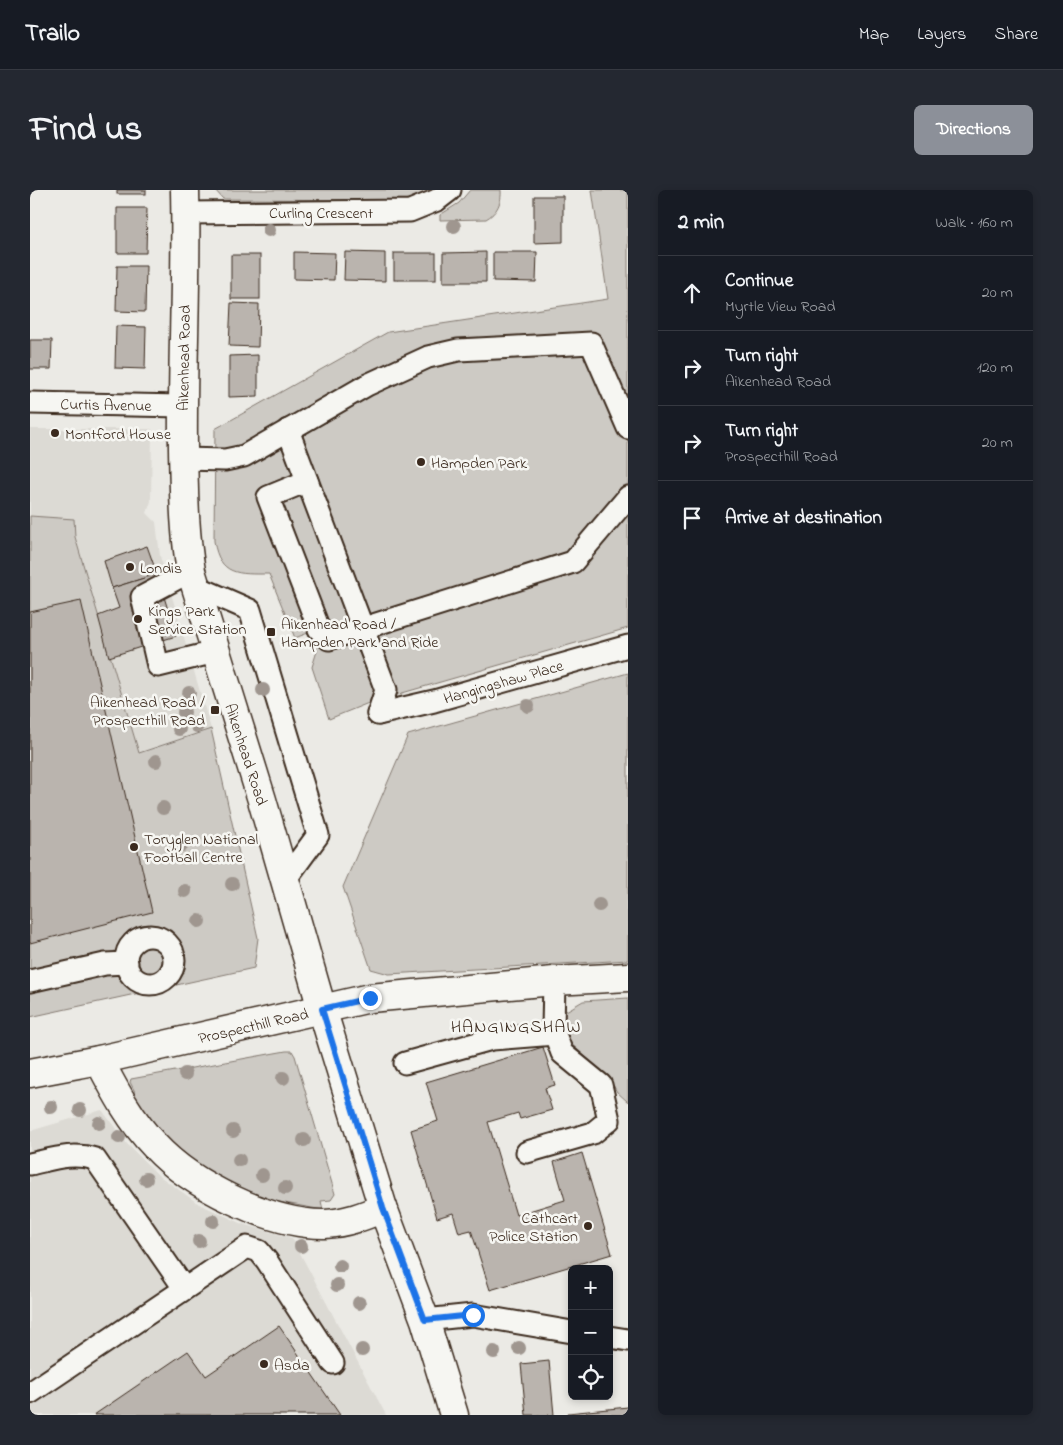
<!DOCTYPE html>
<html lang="en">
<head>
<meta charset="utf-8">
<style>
  body { margin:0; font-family:"Indie Flower",sans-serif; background:#242831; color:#f1f3f6 }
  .controls { position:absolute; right:15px; bottom:15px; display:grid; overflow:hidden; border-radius:8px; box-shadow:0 2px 8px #0003 }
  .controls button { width:45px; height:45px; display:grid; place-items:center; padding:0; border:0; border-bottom:1px solid #363941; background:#171b24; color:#f1f3f6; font:25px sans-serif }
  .stop { position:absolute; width:15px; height:15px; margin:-11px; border:4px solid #1a73e8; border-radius:50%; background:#fff }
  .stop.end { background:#1a73e8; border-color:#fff; box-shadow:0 1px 5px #0008 }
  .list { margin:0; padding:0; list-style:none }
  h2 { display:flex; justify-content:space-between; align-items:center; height:65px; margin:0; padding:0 20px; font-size:21px }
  h2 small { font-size:16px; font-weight:400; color:#9ea1a6 }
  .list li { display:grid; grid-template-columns:32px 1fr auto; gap:15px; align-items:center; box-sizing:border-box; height:75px; padding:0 20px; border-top:1px solid #363941 }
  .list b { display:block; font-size:19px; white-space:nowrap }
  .list p { margin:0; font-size:16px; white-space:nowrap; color:#9ea1a6 }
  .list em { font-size:16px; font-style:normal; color:#9ea1a6 }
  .icon { flex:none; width:28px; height:28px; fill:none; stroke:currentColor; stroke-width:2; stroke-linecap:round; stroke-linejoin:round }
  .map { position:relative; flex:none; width:598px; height:1225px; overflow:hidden; border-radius:8px }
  header { display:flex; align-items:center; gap:30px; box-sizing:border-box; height:70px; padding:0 25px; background:#171b24; border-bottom:1px solid #363941 }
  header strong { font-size:24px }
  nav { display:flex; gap:28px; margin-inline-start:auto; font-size:18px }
  .intro { display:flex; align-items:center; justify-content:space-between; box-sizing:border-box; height:120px; padding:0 30px }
  h1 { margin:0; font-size:35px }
  .button { padding:12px 22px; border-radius:8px; background:#8c9099; color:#fff; font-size:18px; font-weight:700 }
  main { display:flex; gap:30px; padding:0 30px }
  aside { flex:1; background:#171b24; border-radius:8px; box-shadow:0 2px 8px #0003 }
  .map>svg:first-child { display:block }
  .built { fill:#dcdad4 }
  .green { fill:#cdcac4; stroke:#847a71 }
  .building { fill:#bab4ae; stroke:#3b2a1e }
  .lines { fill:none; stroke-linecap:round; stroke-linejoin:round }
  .minor-casing { stroke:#3b2a1e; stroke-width:25 }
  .major-casing { stroke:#3b2a1e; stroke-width:31 }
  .minor { stroke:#f6f6f2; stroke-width:21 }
  .major { stroke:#f6f6f2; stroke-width:28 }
  .tree { fill:#9f968f }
  .route { stroke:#1a73e8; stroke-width:6 }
  .poi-dot { fill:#3b2a1e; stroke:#f6f6f2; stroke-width:2 }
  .labels { text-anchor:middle; stroke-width:5; stroke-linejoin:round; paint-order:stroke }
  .street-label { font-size:16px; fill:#3b2a1e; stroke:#f6f6f2 }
  .poi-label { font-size:16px; fill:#3b2a1e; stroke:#f6f6f2; text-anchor:start }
  .neighbourhood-label { font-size:18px; letter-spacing:1px; fill:#3b2a1e; stroke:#f6f6f2 }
</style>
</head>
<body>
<header>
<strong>Trailo</strong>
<nav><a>Map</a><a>Layers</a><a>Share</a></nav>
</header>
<div class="intro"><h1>Find us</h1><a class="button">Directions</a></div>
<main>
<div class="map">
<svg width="598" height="1225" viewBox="0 0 598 1225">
  <rect width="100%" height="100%" fill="#ebeae5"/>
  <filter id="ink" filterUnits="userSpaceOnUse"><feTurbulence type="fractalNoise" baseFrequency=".02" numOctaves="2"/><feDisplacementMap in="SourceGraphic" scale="10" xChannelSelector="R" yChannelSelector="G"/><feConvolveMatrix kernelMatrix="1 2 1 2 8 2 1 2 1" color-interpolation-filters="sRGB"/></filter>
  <g filter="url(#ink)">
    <g class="built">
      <polygon points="0,239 122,239 121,311 117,323 126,332 130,366 181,539 109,563 45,347 44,330 0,326"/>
      <polygon points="72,920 97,954 128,985 169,1014 213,1034 262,1048 356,1225 0,1225 0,941"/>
    </g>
    <g class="green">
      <polygon points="185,0 401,0 386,8 372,10 193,9"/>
      <path d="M440 0H471C472 12 467 23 456 29L410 30V25L429 13Z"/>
      <path d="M562 0H598V438L341 512 299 529 282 477 287 461 278 443 265 448 239 384C208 384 190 386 184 351L185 239 358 142 578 109Z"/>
      <polygon points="0,326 44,329 45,347 109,563 181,539 228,748 224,778 0,827"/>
      <polygon points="598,483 598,770 359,784 341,779 313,697 378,545"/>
      <polygon points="598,808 598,912 587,902 583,895 575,897 568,878 538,851 531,824 553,811"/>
      <polygon points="256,861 262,861 265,866 305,1004 301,1010 291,1011 293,1020 222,1007 186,989 126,941 99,905 105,902 100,892 101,889"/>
    </g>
    <g class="building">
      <rect x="87" y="0" width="29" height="4"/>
      <polygon points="504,6 533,6 533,52 504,53"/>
      <polygon points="87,18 117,18 116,63 87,63"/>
      <polygon points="264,62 305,63 304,90 264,89"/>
      <polygon points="315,62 355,63 355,91 314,90"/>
      <polygon points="456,62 456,92 413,92 413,63"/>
      <polygon points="463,62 507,62 506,92 463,91"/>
      <rect x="364" y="63" width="42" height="27"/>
      <rect x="201" y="65" width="29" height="44"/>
      <polygon points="87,76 116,76 115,122 86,121"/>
      <polygon points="201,113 229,114 228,157 199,156"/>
      <polygon points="86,136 116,137 115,179 85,178"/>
      <polygon points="0,150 22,150 21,179 0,179"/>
      <polygon points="228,165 228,206 199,207 199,166"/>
      <polygon points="117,356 127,384 82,398 74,371"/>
      <polygon points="127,384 146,446 79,467 68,426 89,418 82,398"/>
      <polygon points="51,411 122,722 0,753 0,422"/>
      <polygon points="513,857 525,895 515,898 522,920 490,929 488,923 458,932 486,1025 535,1010 524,972 552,963 582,1064 460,1100 441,1040 429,1043 423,1023 407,1028 381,940 408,931 396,892"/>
      <polygon points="249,1136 310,1225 64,1225 158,1161 176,1186"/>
      <polygon points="519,1171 524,1225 496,1225 491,1174"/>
      <polygon points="598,1217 598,1225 538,1225 538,1223"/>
    </g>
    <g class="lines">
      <g class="minor-casing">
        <g id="minor">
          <polyline points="156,23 380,21 407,10 420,0"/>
          <polyline points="0,213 152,216"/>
          <polyline points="258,240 356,500 348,524"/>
          <polyline points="153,269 195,270 214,266 337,195 398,167 428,160 561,153 598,238"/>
          <polyline points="277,291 238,307 289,439 299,449 543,372 598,307"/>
          <polyline points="161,381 112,407 128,476 185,462"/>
          <polyline points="165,396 220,420 288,645 255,690"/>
          <polyline points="348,524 404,511 598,456"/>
          <circle cx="120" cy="770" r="24"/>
          <polyline points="0,791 75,774 97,773"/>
          <polyline points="375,873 462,849 525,844"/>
          <polyline points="497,962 563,943 579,930 571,895 532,863 523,839 524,791"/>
          <path d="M0 974C23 969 42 962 65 969L154 1098"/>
          <polyline points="395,1130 443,1125 542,1142"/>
          <polyline points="579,1147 598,1150"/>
          <polyline points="0,1203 217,1057 229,1061 237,1071 303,1173"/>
        </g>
      </g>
      <g class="major-casing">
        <g id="major">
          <path d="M155 0C157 86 152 173 153 259 154 300 154 341 161 381L232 610 292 819 353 1018 395 1130 424 1225"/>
          <path d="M69 870C85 901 101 931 125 956 161 995 241 1035 295 1034 316 1033 334 1026 353 1018"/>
          <polyline points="0,883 69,870 340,808 524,791 598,787"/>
        </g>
      </g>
      <use href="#minor" class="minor"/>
      <use href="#major" class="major"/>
    </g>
    <g class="tree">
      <circle cx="424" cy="36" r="7"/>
      <circle cx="239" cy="40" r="7"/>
      <circle cx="233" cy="500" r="7"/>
      <circle cx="159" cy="503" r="7"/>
      <circle cx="498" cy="516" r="7"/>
      <circle cx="154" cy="522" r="7"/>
      <circle cx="167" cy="536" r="7"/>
      <circle cx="149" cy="539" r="7"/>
      <circle cx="126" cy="571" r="7"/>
      <circle cx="133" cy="618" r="7"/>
      <circle cx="152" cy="655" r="7"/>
      <circle cx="202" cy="694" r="7"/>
      <circle cx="155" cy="701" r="7"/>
      <circle cx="569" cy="715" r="7"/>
      <circle cx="169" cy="731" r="7"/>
      <circle cx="155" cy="884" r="7"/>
      <circle cx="253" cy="888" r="7"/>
      <circle cx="21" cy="917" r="7"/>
      <circle cx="50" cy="920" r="7"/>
      <circle cx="69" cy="933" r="7"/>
      <circle cx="203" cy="941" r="7"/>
      <circle cx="89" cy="947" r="7"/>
      <circle cx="274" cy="950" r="7"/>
      <circle cx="209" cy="970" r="7"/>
      <circle cx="232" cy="985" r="7"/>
      <circle cx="116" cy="989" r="7"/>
      <circle cx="255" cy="998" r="7"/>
      <circle cx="183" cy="1031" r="7"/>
      <circle cx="169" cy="1051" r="7"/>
      <circle cx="271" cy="1056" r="7"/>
      <circle cx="310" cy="1076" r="7"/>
      <circle cx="307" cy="1095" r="7"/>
      <circle cx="329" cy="1113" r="7"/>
      <circle cx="489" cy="1158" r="7"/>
      <circle cx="332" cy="1160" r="7"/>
      <circle cx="464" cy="1162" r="7"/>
    </g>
  </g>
  <g class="lines" filter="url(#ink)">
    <polyline class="route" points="340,808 292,819 353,1018 395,1130 443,1125"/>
  </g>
  <g class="poi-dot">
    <circle cx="25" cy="243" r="5"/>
    <circle cx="391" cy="272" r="5"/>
    <circle cx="100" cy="377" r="5"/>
    <circle cx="108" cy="429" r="5"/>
    <rect x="236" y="437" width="10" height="10" rx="2.5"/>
    <rect x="180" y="515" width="10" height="10" rx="2.5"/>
    <circle cx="104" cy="657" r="5"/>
    <circle cx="558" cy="1036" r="5"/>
    <circle cx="234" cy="1174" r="5"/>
  </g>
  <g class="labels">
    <g class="street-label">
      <text x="291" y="28">Curling Crescent</text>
      <text transform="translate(153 168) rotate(-89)" y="6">Aikenhead Road</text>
      <text transform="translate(76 214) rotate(1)" y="6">Curtis Avenue</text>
      <text transform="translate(473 491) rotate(-16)" y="6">Hangingshaw Place</text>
      <text transform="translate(217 564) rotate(72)" y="6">Aikenhead Road</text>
      <text transform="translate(223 835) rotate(-13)" y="6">Prospecthill Road</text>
    </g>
    <g class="poi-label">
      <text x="35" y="249">Montford House</text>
      <text x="401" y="278">Hampden Park</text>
      <text x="110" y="383">Londis</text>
      <text x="118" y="426">Kings Park<tspan x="118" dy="18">Service Station</tspan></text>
      <text x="251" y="439">Aikenhead Road /<tspan x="251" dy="18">Hampden Park and Ride</tspan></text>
      <text x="175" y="517" text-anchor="end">Aikenhead Road /<tspan x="175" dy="18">Prospecthill Road</tspan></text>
      <text x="114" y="654">Toryglen National<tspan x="114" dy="18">Football Centre</tspan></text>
      <text x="548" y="1033" text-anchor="end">Cathcart<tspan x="548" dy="18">Police Station</tspan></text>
      <text x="244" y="1180">Asda</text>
    </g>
    <g class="neighbourhood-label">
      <text x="486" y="842">HANGINGSHAW</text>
    </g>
  </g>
</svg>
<div class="controls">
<button>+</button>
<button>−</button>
<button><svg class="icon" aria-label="locate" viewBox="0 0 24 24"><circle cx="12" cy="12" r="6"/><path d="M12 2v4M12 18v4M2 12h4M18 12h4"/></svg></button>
</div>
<div class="stop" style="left:443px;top:1125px"></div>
<div class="stop end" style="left:340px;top:808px"></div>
</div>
<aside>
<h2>2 min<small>Walk · 160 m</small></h2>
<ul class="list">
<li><svg class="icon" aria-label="ahead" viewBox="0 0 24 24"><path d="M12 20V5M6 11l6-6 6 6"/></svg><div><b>Continue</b><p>Myrtle View Road</p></div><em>20 m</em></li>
<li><svg class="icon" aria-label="right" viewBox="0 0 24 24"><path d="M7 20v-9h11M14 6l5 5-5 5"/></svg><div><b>Turn right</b><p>Aikenhead Road</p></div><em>120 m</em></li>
<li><svg class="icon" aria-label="right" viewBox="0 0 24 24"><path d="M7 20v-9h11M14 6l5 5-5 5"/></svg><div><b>Turn right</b><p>Prospecthill Road</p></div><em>20 m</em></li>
<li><svg class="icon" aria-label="arrive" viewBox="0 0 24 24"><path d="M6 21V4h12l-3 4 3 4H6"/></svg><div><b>Arrive at destination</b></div></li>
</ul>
</aside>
</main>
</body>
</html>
